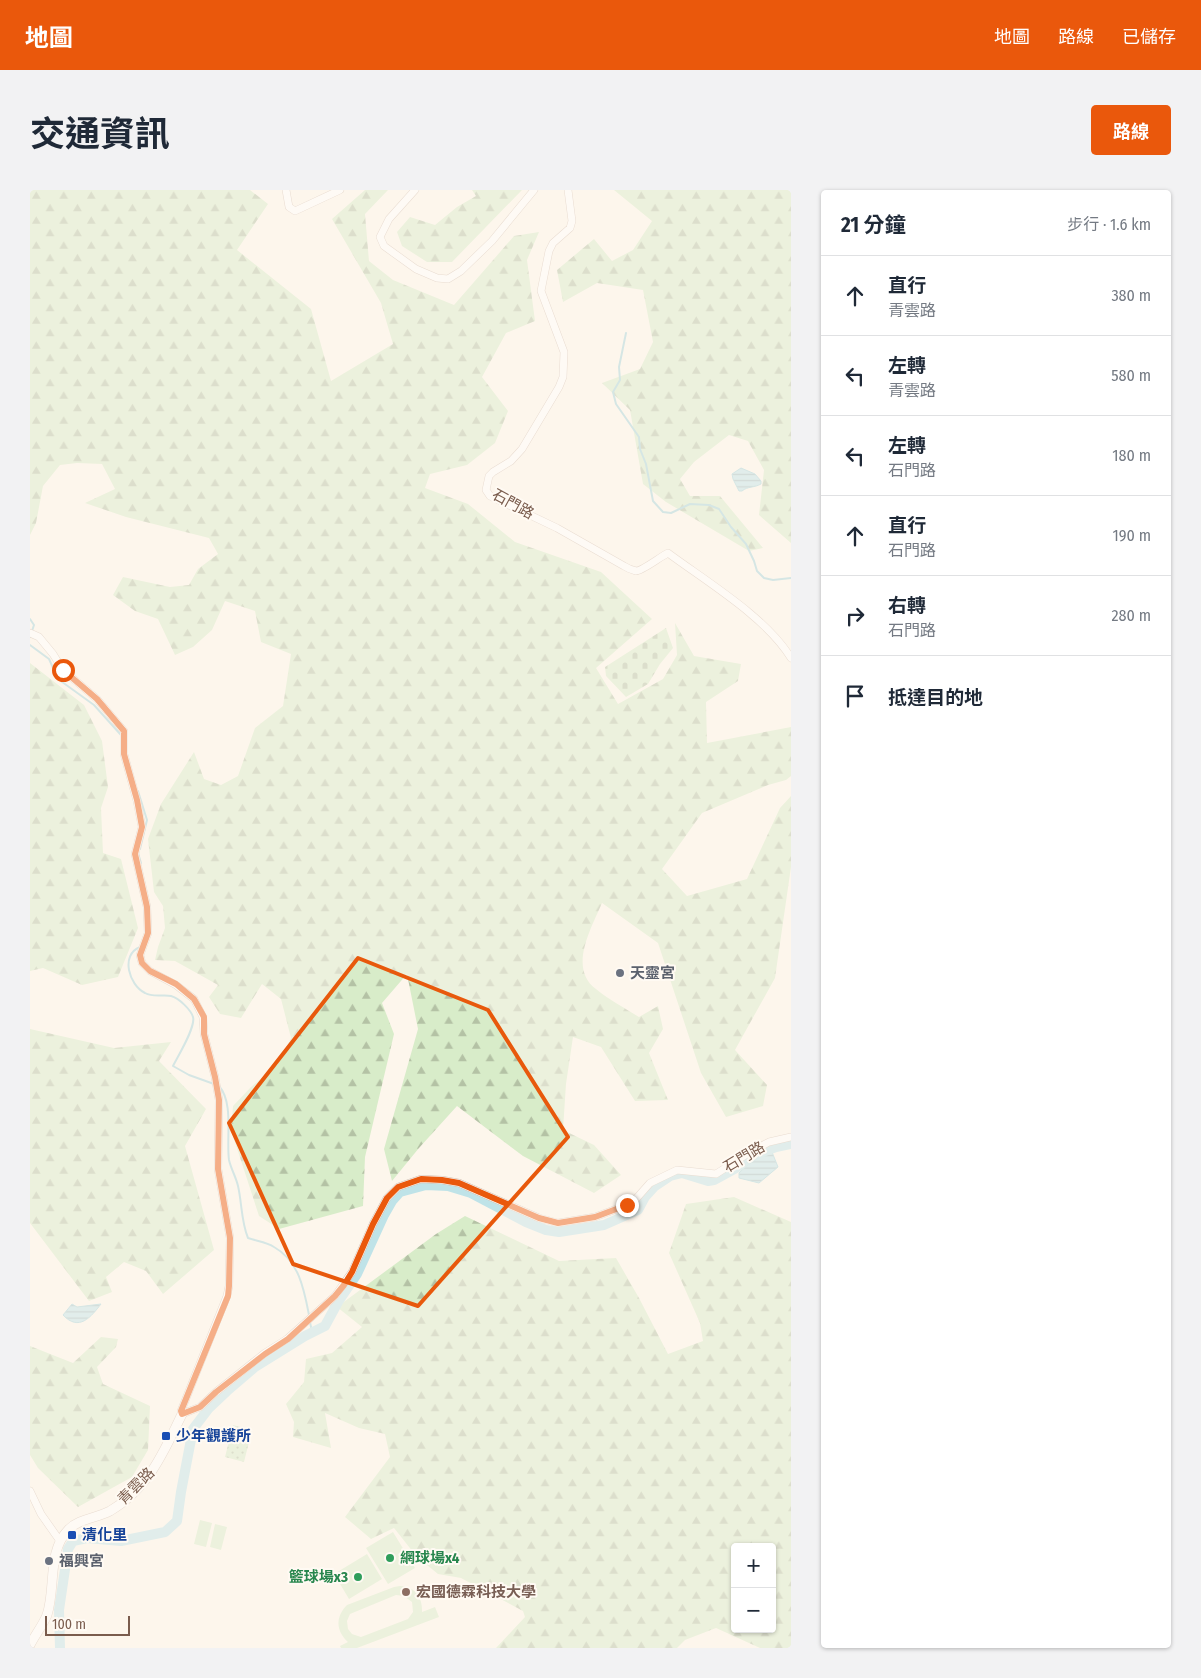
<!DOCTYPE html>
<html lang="zh-TW">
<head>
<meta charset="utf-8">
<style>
  body { margin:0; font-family:"Fira Sans Condensed","Noto Sans TC",sans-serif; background:#f2f2f3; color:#1f2937 }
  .controls { position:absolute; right:15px; bottom:15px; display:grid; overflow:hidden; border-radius:5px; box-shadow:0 1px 4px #0004 }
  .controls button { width:45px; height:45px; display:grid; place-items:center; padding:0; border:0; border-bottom:1px solid #e0e1e3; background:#fff; color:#1f2937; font:25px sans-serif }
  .scale { position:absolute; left:15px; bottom:12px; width:85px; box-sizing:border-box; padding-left:5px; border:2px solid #7a5c4d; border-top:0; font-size:14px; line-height:18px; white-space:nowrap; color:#7a5c4d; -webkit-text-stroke:4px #fffaf3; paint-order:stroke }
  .stop { position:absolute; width:15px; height:15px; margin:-11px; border:4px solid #ea580c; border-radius:50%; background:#fff }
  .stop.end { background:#ea580c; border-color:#fff; box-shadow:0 1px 5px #0008 }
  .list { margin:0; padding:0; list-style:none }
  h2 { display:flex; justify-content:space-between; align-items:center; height:65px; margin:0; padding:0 20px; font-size:21px }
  h2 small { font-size:16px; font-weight:400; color:#747a83 }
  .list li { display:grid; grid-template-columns:32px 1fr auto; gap:15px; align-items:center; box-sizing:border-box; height:80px; padding:0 20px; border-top:1px solid #e0e1e3 }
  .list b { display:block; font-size:19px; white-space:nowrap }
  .list p { margin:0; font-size:16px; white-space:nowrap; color:#747a83 }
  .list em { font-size:16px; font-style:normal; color:#747a83 }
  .icon { flex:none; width:28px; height:28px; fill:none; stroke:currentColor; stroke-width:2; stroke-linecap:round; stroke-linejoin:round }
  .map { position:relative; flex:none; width:761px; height:1458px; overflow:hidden; border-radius:5px }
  header { display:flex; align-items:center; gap:30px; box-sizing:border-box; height:70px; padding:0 25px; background:#ea580c; color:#fff }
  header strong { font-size:24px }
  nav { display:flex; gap:28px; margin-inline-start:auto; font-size:18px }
  .intro { display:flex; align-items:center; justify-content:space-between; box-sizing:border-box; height:120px; padding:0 30px }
  h1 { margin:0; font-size:35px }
  .button { padding:12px 22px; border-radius:5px; background:#ea580c; color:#fff; font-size:18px; font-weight:700 }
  main { display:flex; gap:30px; padding:0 30px }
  aside { flex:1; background:#fff; border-radius:5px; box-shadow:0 1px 4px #0004 }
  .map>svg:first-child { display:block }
  .green { fill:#d8ecc9; fill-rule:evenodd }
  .forest { fill:url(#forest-firs); fill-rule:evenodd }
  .cemetery { fill:url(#cemetery-stones) }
  .garden { fill:url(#garden-dots) }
  .water { fill:url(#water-rules); stroke:#a5d3da }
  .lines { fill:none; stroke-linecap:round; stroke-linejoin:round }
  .stream { stroke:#a5d3da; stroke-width:2 }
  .river { stroke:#bfe3e8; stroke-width:10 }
  .minor-casing { stroke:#d1beb0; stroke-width:8 }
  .tertiary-casing { stroke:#d1beb0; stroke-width:10 }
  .minor { stroke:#fff; stroke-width:7 }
  .tertiary { stroke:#fff; stroke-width:9 }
  .route { stroke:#ea580c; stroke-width:6 }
  .marked { fill:none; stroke:#e8590c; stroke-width:4; stroke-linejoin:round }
  .worship-dot { fill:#6b7280; stroke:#fffaf3; stroke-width:2 }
  .transit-dot { fill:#1a4fb4; stroke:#fffaf3; stroke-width:2 }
  .leisure-dot { fill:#2e9e5b; stroke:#fffaf3; stroke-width:2 }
  .education-dot { fill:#8d6e63; stroke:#fffaf3; stroke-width:2 }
  .labels { text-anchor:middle; stroke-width:4; stroke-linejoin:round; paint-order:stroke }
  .street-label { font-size:15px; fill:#7a5c4d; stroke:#fffaf3 }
  .worship-label { font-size:15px; font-weight:bold; fill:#5b616d; stroke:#fffaf3; text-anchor:start }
  .transit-label { font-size:15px; font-weight:bold; fill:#164399; stroke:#fffaf3; text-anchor:start }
  .leisure-label { font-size:15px; font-weight:bold; fill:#27864d; stroke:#fffaf3; text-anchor:start }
  .education-label { font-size:15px; font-weight:bold; fill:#785e54; stroke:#fffaf3; text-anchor:start }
</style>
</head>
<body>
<header>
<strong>地圖</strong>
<nav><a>地圖</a><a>路線</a><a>已儲存</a></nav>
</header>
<div class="intro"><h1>交通資訊</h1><a class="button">路線</a></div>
<main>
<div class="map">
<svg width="761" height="1458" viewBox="0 0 761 1458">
  <defs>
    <pattern id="forest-firs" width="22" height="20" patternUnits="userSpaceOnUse" patternTransform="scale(1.25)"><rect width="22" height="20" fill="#d8ecc9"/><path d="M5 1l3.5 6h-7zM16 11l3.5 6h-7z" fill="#b4c2a5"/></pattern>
    <pattern id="cemetery-stones" width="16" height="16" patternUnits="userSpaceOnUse" patternTransform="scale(1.25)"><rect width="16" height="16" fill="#d8ecc9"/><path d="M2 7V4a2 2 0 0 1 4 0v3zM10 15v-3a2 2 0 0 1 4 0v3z" fill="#b4c2a5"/></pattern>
    <pattern id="garden-dots" width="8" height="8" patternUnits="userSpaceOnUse" patternTransform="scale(1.25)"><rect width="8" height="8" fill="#d8ecc9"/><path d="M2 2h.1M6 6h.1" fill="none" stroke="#b4c2a5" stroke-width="1.8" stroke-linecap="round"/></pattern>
    <pattern id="water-rules" width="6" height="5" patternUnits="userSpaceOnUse" patternTransform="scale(1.25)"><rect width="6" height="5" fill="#bfe3e8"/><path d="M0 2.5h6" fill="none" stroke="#a0bbbe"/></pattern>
  </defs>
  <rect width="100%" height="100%" fill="#fdf6ec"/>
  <g class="green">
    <polygon points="170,1330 182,1333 176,1357 164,1354"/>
    <polygon points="185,1334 197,1337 191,1360 180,1357"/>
    <polygon points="363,1342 385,1378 358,1394 336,1358"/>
    <polygon points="337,1364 352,1389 319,1409 304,1384"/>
    <path d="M370 1396C385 1396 393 1408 392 1422L405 1417 409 1427 327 1458H311L310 1456 318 1452C306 1441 305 1427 317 1415L364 1397ZM366 1405 374 1406 382 1412 383 1422 378 1429 331 1447 322 1444 318 1439 317 1431 320 1424Z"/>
  </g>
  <g class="forest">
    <path d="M0 0H220L238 14 207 60 281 119 301 191 363 154 351 113 302 29 335 0H358L335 24 339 71 363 90 424 115 484 46 509 42 497 70 505 131 476 143 452 187 478 221 465 253 437 275 400 284 395 298 438 314 485 352 571 382 622 429 566 478 588 514 633 489 647 465 645 433 664 466 711 474 708 491 676 512 677 553 761 537V586L756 590 738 595 672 623 632 679 657 706 717 689 750 618 761 606V677L745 788 705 860 737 895 733 916 696 927 671 883 628 753 572 713C561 739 538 778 566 799 579 810 595 818 609 827L628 816 633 839 619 863 638 910 605 911 571 857 543 847 536 894 533 940 564 955 591 985 564 1003 493 966 427 916 389 958 362 991 354 959 388 839 377 784 352 813 364 844 335 967 333 1016 249 1039 229 1026 201 940 203 916 221 897 247 875 261 848 251 809 232 794 211 828 190 824 179 807 188 795 145 771 125 770 128 757 135 738 133 716 124 702 118 649 131 614 164 562 174 589 191 595 208 586 225 538 253 516 261 464 231 452 225 421 195 411 182 440 163 457 145 465 128 429 105 421 83 405 93 387 140 397 159 395 168 379 188 364 179 348 96 327 55 313 85 299 72 274 47 273 30 275 13 296 6 333 0 345Z"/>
    <polygon points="442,0 492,0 422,72 397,72 372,56 367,42 380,27 405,35 427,17 446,6"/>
    <polygon points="584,0 761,0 761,353 729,325 734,280 718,251 699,245 664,272 650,289 660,306 690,306 733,358 719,361 636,312 613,294 600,220 572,193 610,179 623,152 613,100 567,93 533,112 527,80 564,49 582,71 603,60 622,31"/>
    <polygon points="0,473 54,515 72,551 78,597 71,618 73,663 91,669 108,738 88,787 52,795 13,778 0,781"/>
    <polygon points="0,839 84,858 141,852 129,871 176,919 155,956 184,1060 133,1104 116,1081 94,1072 76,1087 82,1102 59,1111 0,1033"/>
    <path d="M704 1007 761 1032V1458H730L686 1438 655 1450 647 1458H466L495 1427 493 1421 431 1388 408 1384 387 1367 364 1338 341 1349 315 1327 360 1267 355 1244 329 1238 295 1223 301 1258 263 1247 264 1232 256 1214 274 1192 276 1169 302 1163 332 1137 307 1117 406 1044 435 1026 529 1071 586 1068 609 1108 638 1164 673 1151 670 1133 639 1063 656 1014ZM705 1357H742V1439H705Z"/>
    <polygon points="71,1147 88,1149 86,1157 67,1177 73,1194 120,1216 118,1260 102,1287 48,1317 8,1278 0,1265 0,1156 43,1173"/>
  </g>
  <polygon class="cemetery" points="636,438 643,458 630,474 618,494 596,507 576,486 575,477"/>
  <polygon class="garden" points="203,1235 222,1240 214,1272 195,1267"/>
  <g class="water">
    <path d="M711 278 725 284 731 291V294C724 298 718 296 712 301H709L703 289 702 284Z"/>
    <path d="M742 962 748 977 729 993 709 988V983C719 973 729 966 742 962Z"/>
    <path d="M42 1114 47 1117 71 1114C61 1127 49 1142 33 1125Z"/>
  </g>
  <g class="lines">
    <g class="stream">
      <polyline points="596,143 589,177 590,190 583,202 586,214 609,247 610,259 616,274 623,311 633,322 641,323 660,314 679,315 689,319 701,337 716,354 724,371 727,381 734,388 743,390 761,388"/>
      <polyline points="0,429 4,435 0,447"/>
      <polyline points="0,455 19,469 28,489 64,515 91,545"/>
      <polyline points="108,601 117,630 110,659"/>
      <polyline points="108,663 111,673"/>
      <path d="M110 757C90 765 99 795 115 803 124 808 133 804 141 806 149 808 161 820 163 827 166 837 148 866 143 876L159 885 184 894"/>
      <path d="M189 896C204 913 196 948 199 970 201 979 206 987 208 996 212 1013 211 1031 218 1048 226 1051 237 1052 244 1057 269 1071 274 1099 279 1125"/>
      <polyline points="280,1132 282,1142"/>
    </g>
    <polyline class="river" points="30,1458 29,1420 38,1359 43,1351 57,1348 91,1351 135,1342 147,1331 151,1302 163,1239 179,1218 197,1201 225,1177 275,1146 295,1136 308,1112 327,1084 354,1025 362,1011 370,1002 396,995 418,996 441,1003 496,1032 516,1040 529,1042 574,1035 608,1020 615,1007 625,996 640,986 652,983 678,991 684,990 706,978 722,966 746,957 761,954"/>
    <g class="minor-casing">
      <g id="minor">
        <polyline points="256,0 259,17 265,21 310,0"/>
        <polyline points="385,0 359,29 350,47 354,56 386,79 407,88 418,89 431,81 462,51 504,0"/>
        <path d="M538 0 542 31 540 38 523 53 519 61 511 101 534 162 533 187 529 197 492 259 481 271 463 282 459 286 456 300 460 306 527 338 594 376C597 378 602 380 606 381 612 381 630 367 638 363 677 392 736 427 761 468"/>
        <polyline points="0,443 9,447 23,464 33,480 67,509 94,541 94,564 107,611 112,637 105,664 117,717 118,743 110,765 112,773 120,781 146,795 164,809 173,827 174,844 185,887 189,910 188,979 200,1048 199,1096 197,1106 151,1221 152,1224 170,1217 186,1202 235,1163 257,1149 305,1106 322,1082 343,1034 357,1008 368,997 391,989 412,990 429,993 509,1028 528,1033 565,1027 597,1015 605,1010 620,993 647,980 686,984 720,962 739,952 761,947"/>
        <polyline points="0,1301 11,1324 30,1351"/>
      </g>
    </g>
    <g class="tertiary-casing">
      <path id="tertiary" d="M0 1455C5 1445 13 1435 17 1425 26 1398 17 1362 38 1340 48 1329 67 1328 80 1321 118 1299 134 1262 152 1224"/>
    </g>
    <use href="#minor" class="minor"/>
    <use href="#tertiary" class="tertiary"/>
  </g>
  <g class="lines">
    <polyline class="route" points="33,480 67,509 94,541 94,564 107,610 112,637 105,664 117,717 118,743 110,765 112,773 120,781 146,794 164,809 174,827 174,844 185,887 189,910 188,979 200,1048 199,1096 198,1106 151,1221 152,1224 170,1217 186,1202 235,1164 258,1149 305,1106 314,1095 322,1082 343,1034 357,1008 368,997 391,989 412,990 429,993 509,1028 528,1033 565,1027 597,1015"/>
  </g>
  <path d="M0 0H761V1458H0ZM328 768 458 820 538 947 388 1116 263 1074 199 933Z" fill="#fdf6ec" fill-opacity=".55" fill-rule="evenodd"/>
  <path class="marked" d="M328 768 458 820 538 947 388 1116 263 1074 199 933Z"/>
  <g class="worship-dot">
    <circle cx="590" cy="783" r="5"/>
    <circle cx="19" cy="1371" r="5"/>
  </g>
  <g class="transit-dot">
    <rect x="131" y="1241" width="10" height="10" rx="2.5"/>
    <rect x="37" y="1340" width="10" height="10" rx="2.5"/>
  </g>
  <g class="leisure-dot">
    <circle cx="360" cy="1368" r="5"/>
    <circle cx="328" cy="1387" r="5"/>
  </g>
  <circle class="education-dot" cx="376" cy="1402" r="5"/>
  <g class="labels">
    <g class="street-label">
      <text transform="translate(483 314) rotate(29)" y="5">石門路</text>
      <text transform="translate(714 967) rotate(-31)" y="5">石門路</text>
      <text transform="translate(106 1296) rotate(-45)" y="5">青雲路</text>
    </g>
    <g class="worship-label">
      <text x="600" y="788">天靈宮</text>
      <text x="29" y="1376">福興宮</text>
    </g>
    <g class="transit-label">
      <text x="146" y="1251">少年觀護所</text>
      <text x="52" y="1350">清化里</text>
    </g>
    <g class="leisure-label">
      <text x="370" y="1373">網球場x4</text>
      <text x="318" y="1392" text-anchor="end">籃球場x3</text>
    </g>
    <g class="education-label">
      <text x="386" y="1407">宏國德霖科技大學</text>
    </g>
  </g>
</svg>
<div class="controls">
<button>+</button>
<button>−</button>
</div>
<div class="scale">100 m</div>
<div class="stop" style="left:33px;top:480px"></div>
<div class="stop end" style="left:597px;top:1015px"></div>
</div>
<aside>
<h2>21 分鐘<small>步行 · 1.6 km</small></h2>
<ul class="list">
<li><svg class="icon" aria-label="ahead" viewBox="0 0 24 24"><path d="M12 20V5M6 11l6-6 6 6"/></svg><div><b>直行</b><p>青雲路</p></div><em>380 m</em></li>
<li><svg class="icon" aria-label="left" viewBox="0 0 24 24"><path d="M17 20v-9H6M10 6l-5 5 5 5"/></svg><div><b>左轉</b><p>青雲路</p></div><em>580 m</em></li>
<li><svg class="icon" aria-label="left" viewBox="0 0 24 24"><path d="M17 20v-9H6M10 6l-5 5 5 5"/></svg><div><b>左轉</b><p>石門路</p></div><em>180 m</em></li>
<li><svg class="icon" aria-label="ahead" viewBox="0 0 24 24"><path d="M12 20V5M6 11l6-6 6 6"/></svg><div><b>直行</b><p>石門路</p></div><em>190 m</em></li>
<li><svg class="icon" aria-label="right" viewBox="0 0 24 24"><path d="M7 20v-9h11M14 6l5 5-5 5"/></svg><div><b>右轉</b><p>石門路</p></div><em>280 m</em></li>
<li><svg class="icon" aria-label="arrive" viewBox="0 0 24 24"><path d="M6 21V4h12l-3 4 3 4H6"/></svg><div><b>抵達目的地</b></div></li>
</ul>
</aside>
</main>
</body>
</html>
